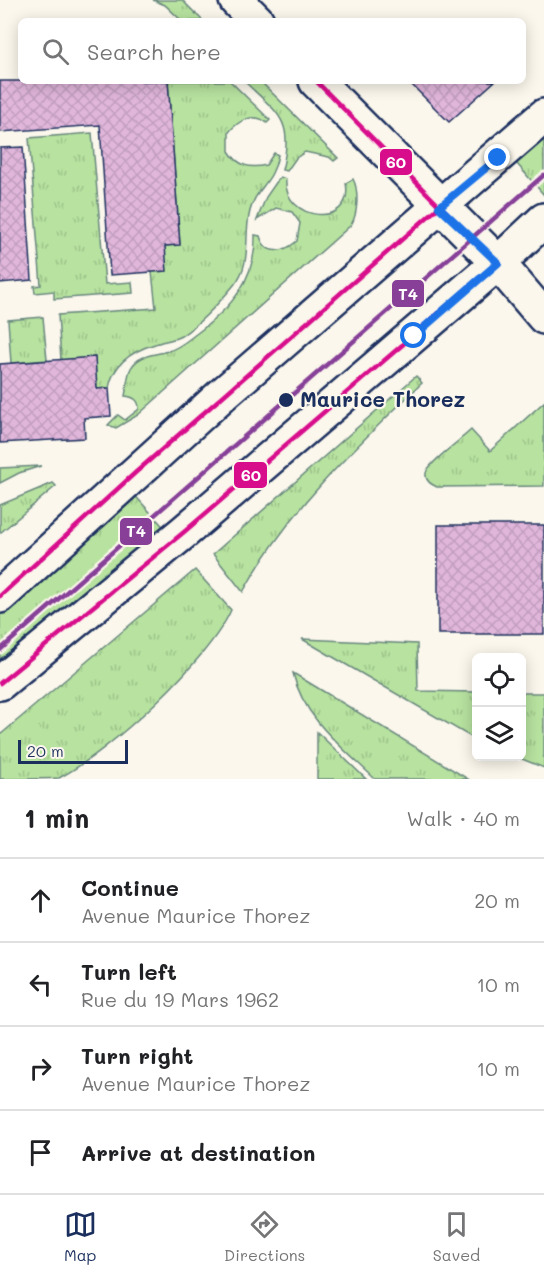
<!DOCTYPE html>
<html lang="en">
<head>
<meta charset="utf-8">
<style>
  body { margin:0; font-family:Mali,sans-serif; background:#f6f6f6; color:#202124 }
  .controls { position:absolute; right:18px; bottom:18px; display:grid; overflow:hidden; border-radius:9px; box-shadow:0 3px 15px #0003 }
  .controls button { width:54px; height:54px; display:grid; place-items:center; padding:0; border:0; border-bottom:2px solid #e0e0e0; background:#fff; color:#202124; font:30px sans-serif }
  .scale { position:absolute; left:18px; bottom:15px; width:110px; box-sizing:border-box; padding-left:6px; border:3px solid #1b2f5e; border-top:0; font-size:16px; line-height:21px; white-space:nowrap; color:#1b2f5e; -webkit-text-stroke:4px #fbf7ec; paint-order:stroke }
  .stop { position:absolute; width:18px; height:18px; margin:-14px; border:4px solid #1a73e8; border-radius:50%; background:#fff }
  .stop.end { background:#1a73e8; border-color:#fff; box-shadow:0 2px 6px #0008 }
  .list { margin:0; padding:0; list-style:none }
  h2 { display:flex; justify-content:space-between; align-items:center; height:78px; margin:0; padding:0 24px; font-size:26px }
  h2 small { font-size:20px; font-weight:400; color:#757577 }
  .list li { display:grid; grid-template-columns:39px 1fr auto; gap:18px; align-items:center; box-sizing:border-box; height:84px; padding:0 24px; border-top:2px solid #e0e0e0 }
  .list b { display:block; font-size:22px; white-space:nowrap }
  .list p { margin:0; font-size:20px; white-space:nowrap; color:#757577 }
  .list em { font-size:20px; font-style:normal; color:#757577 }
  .icon { flex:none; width:33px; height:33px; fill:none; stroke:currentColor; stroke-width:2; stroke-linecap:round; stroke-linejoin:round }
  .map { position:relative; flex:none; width:544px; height:779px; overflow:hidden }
  .search { position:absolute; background:#fff; box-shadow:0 3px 15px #0003; left:18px; right:18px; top:18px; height:66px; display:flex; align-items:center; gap:15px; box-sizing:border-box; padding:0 21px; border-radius:9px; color:#757577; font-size:22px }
  .sheet { height:414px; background:#fff }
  nav { display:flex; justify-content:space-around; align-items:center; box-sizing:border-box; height:84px; border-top:2px solid #e0e0e0; background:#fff; font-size:16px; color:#757577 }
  nav a { display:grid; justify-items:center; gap:3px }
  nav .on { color:#1b2f5e }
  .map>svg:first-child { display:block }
  .grass { fill:url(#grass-tufts); stroke:#69887e; stroke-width:1.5 }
  .building { fill:url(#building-cross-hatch); stroke:#1b2f5e; stroke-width:1.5 }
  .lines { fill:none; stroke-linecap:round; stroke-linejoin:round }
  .minor-casing { stroke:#1b2f5e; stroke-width:38 }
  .minor { stroke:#fbf7ec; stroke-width:33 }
  .bus-1-casing { stroke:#fbf7ec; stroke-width:9 }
  .bus-1 { stroke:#d80d8c; stroke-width:4.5 }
  .tram-1-casing { stroke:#fbf7ec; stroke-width:9 }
  .tram-1 { stroke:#873f98; stroke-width:4.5 }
  .route { stroke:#1a73e8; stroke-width:8 }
  .stop-dot { fill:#1b2f5e; stroke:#fbf7ec; stroke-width:2 }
  .labels { text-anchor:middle; stroke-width:4.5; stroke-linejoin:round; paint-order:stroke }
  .stop-label { font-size:21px; font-weight:bold; fill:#1b2f5e; stroke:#fbf7ec; text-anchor:start }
  .line-badge { stroke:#fbf7ec; stroke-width:2 }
  .badge-label { font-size:16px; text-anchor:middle; font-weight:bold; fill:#fff }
</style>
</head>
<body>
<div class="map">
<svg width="544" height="779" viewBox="0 0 544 779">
  <defs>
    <pattern id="grass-tufts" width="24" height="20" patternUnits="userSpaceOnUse" patternTransform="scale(1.5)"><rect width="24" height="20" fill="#b7e29f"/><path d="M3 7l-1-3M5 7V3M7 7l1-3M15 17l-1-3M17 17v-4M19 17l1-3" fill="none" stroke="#9dc28b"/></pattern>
    <pattern id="building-cross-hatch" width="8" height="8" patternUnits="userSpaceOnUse" patternTransform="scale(1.5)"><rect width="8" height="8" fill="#e1b6db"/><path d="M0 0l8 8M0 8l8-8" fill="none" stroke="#c09dbe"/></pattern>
  </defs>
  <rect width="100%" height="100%" fill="#fbf7ec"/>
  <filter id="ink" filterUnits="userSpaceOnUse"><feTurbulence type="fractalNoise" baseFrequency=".0167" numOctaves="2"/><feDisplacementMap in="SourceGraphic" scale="12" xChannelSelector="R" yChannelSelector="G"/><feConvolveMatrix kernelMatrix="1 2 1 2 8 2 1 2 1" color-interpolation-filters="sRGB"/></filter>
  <g filter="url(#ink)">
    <g class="grass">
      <polygon points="153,0 182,0 203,21 182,21 165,5"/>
      <path d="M168 81H230L270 120 267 123C254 112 239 120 229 132V151C238 166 250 169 266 165L274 153 278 155C273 184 256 187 250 211 243 237 253 262 234 285 219 303 201 323 181 336 174 340 163 341 155 344 132 351 113 364 109 388L97 389 94 357 61 360 58 315 156 308 152 272 165 246 180 244Z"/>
      <path d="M244 81H260L338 158 334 161 329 157 305 152 296 158 287 171 282 170C295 119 277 113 244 81Z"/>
      <polygon points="544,130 544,195 511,157"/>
      <polygon points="92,133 105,284 132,282 133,293 54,299 54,291 35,293 34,286 41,285 29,138"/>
      <path d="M280 177 286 179C282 221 355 230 346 183L353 179C359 190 358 214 351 225L138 415 116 428 108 425 118 415 125 420 139 409C139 400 134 397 125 396 127 387 127 375 131 368 139 354 155 355 168 351 178 349 188 340 196 334 231 308 256 280 255 235L260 236C266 257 284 252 297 241L300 223 292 212 276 208 257 220 266 197Z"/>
      <polygon points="43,317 47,360 11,363 8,320"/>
      <path d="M416 376 422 383C355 447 289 510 243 592L213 554Z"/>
      <path d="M544 402V486L437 487C431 484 425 481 426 473 427 464 463 438 471 430L490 451Z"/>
      <polygon points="41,466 19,473 0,483 0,468"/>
      <polygon points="53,483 56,486 0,533 0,505"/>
      <polygon points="129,489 169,533 0,668 0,607"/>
      <path d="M195 570 231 610C209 660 109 752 59 778 48 779 14 779 0 779V735Z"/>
      <polygon points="302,639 417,644 418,691 476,692 476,740"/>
      <path d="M293 673 468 779H375C343 748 303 718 293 673Z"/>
      <polygon points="522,693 544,693 544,768 517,757 522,756"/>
      <polygon points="317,732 366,779 317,779"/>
    </g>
    <g class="building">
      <polygon points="0,81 168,81 180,245 165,246 167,271 110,275 100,125 0,132"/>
      <polygon points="408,81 495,81 449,122"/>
      <polygon points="23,147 32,280 0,283 0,148"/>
      <polygon points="95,357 97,389 109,388 111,416 84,418 85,438 0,443 0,364"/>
      <rect x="438" y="525" width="106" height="109"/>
    </g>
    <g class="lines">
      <g class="minor-casing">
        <g id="minor">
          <polyline points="236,0 257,21"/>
          <polyline points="316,81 498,263 544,317"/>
          <polyline points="0,596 223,394 544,116"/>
          <polyline points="0,683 184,532 498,263 544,220"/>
        </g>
      </g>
      <use href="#minor" class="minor"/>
      <g class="bus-1-casing">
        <g id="bus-1">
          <polyline points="316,81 476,243"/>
          <polyline points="0,596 135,473 439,207"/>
          <polyline points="0,683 184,532 498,263"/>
        </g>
      </g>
      <use href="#bus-1" class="bus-1"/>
      <g class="tram-1-casing">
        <polyline id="tram-1" points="0,650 544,175"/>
      </g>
      <use href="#tram-1" class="tram-1"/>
    </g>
  </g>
  <g class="lines" filter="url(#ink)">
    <polyline class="route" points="414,336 498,263 439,207 498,158"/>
  </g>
  <circle class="stop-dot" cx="286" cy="400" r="8"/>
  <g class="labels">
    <g class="stop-label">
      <text x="300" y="407">Maurice Thorez</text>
    </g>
  </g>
  <g class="line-badge">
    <rect x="379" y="148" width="34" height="28" rx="6" fill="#d80d8c"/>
    <rect x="391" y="279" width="34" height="29" rx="6" fill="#873f98"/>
    <rect x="233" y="461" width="35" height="28" rx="6" fill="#d80d8c"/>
    <rect x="119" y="517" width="34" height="29" rx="6" fill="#873f98"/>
  </g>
  <g class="badge-label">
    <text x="396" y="168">60</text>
    <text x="408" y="300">T4</text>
    <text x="251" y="481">60</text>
    <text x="136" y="537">T4</text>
  </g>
</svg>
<div class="controls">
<button><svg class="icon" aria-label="locate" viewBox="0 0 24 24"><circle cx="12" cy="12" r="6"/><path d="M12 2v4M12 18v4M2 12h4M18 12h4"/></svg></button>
<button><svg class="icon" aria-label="layers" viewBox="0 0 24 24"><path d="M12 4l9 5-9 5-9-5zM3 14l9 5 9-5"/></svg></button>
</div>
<div class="scale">20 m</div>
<div class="stop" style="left:414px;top:336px"></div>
<div class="stop end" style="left:498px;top:158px"></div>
<div class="search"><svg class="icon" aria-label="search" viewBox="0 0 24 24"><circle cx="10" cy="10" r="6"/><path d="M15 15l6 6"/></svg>Search here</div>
</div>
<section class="sheet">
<h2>1 min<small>Walk · 40 m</small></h2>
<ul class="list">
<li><svg class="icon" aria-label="ahead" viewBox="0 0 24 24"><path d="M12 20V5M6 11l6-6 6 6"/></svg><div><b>Continue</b><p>Avenue Maurice Thorez</p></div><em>20 m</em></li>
<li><svg class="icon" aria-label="left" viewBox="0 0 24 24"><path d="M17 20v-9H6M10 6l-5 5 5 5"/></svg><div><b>Turn left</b><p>Rue du 19 Mars 1962</p></div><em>10 m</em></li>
<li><svg class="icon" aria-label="right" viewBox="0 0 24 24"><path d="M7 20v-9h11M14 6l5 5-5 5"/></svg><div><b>Turn right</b><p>Avenue Maurice Thorez</p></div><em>10 m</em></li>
<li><svg class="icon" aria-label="arrive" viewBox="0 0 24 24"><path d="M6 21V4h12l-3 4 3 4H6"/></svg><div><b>Arrive at destination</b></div></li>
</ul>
</section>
<nav>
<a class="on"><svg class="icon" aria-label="map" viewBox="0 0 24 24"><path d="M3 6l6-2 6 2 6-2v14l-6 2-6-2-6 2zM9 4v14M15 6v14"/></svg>Map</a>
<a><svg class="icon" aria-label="directions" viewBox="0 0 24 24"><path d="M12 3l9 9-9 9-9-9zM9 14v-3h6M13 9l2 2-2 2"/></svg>Directions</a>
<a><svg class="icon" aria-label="saved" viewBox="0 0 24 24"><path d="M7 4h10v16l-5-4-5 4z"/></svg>Saved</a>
</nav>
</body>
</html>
